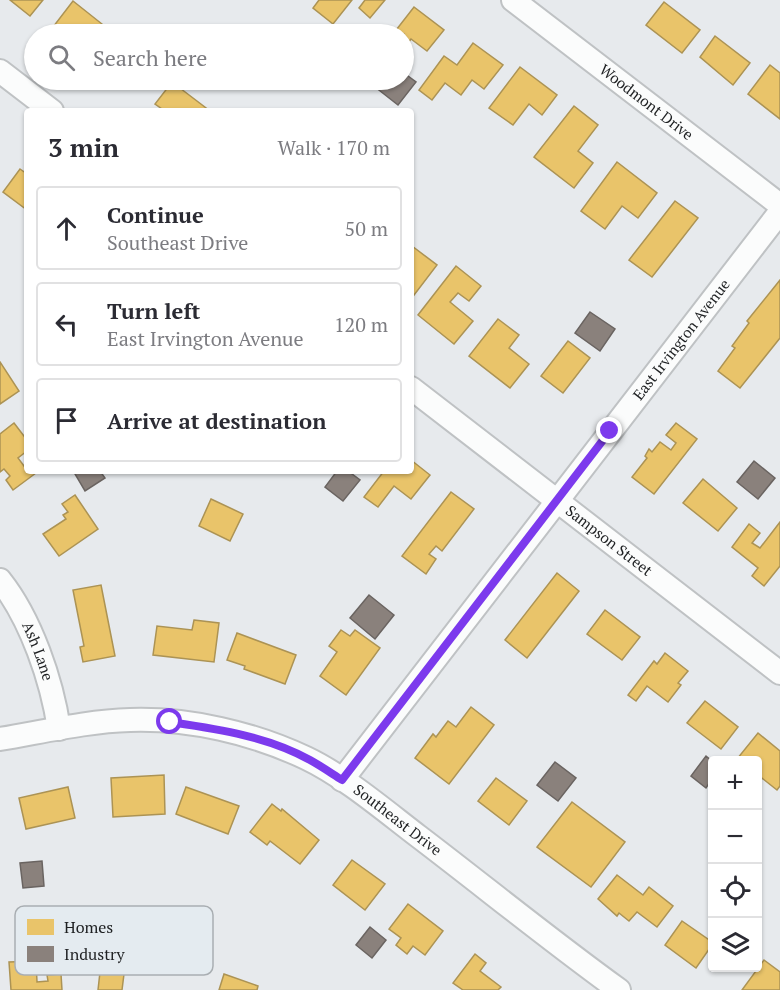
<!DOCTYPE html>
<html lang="en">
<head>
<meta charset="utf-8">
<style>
  body { margin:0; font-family:"PT Serif",serif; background:#f7f7f7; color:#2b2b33 }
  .controls { position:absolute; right:18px; bottom:18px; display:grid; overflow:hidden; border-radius:6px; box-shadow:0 2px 4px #0004 }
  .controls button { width:54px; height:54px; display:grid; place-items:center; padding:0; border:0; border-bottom:2px solid #e1e1e2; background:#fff; color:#2b2b33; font:30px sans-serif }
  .stop { position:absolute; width:18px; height:18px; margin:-14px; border:4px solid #7c3aed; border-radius:50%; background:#fff }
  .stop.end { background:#7c3aed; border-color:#fff; box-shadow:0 2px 6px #0008 }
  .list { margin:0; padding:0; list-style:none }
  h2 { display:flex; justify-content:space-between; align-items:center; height:78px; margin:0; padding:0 24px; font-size:26px }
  h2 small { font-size:20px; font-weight:400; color:#7c7c81 }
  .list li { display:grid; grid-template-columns:39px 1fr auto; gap:18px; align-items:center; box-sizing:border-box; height:84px; margin:0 12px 12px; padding:0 12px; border:2px solid #e1e1e2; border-radius:6px }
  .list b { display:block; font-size:22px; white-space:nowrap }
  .list p { margin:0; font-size:20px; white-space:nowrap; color:#7c7c81 }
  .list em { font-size:20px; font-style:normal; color:#7c7c81 }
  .icon { flex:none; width:33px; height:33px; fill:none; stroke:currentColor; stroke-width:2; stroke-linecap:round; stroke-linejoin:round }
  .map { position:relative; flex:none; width:780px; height:990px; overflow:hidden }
  .search { position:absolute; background:#fff; box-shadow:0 2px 4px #0004; left:24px; top:24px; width:390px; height:66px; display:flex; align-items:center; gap:15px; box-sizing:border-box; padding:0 21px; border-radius:33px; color:#7c7c81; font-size:22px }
  .panel { position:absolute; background:#fff; box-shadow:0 2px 4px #0004; left:24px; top:108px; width:390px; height:366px; border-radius:6px }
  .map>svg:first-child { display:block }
  .homes { fill:#e9c46a; stroke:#ac9354; stroke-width:1.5 }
  .industry { fill:#8a817c; stroke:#6a6461; stroke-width:1.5 }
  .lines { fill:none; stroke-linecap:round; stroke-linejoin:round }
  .minor-casing { stroke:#bfc2c4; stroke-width:26 }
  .minor { stroke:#fbfcfc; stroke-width:22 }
  .route { stroke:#7c3aed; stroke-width:8 }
  .labels { text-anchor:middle; stroke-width:6; stroke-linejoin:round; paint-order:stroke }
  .street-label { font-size:15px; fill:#1e2022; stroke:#e4ebf0 }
  .key { fill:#e4ebf0; stroke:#a9aeb2; stroke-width:1.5 }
  .key-label { font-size:16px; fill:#1e2022 }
</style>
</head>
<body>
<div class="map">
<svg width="780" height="990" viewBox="0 0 780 990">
  <rect width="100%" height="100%" fill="#e7eaed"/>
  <g class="homes">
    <polygon points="10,0 43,0 30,16"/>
    <polygon points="319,0 352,0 333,24 313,8"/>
    <polygon points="365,0 385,0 370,18 359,8"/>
    <polygon points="73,1 107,28 102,34 63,34 53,27"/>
    <polygon points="664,2 700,30 682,53 646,25"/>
    <polygon points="414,7 444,30 427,51 411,39 404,48 404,34 393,34"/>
    <polygon points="715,36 750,63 733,85 700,57"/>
    <polygon points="473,43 503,65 484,89 472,80 461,95 445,83 432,100 419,90 444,56 457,65"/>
    <polygon points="770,65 780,73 780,119 748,94"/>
    <polygon points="520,67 557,95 542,115 529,104 513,125 489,108"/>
    <polygon points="133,80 151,80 144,88"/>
    <polygon points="172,82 210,111 165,111 155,104"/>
    <polygon points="574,106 598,125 578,151 593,163 574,188 534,157"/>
    <polygon points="617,162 657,193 638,218 622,206 605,229 581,211"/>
    <polygon points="20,169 27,174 27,210 3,192"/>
    <polygon points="675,201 698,218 652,277 629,260"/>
    <polygon points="412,246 437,265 411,299 411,247"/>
    <polygon points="456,266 481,286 469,301 458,293 450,302 473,321 454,344 418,315"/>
    <polygon points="780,280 780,338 740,388 718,371 735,348 732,346 749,323 747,321"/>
    <polygon points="498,319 519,335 509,348 529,364 510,388 469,356"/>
    <polygon points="568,341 590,358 563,393 541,376"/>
    <polygon points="0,362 19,391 0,404"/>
    <polygon points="14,423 27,440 27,451 18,458 24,466 27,463 27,471 36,473 13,490 6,480 10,476 4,469 0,472 0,434"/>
    <polygon points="676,423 697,439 654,494 632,477 647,458 645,456 649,449 652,452 660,442 671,450 676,443 666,435"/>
    <polygon points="411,460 430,475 411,499 394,486 378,507 364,497 384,471 411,471"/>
    <polygon points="703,479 737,508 718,531 683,503"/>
    <polygon points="451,492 474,509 442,551 436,546 429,554 436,559 426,574 402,556"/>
    <polygon points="75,495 98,529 59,556 43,534 66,519 63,515 68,512 62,504"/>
    <polygon points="211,499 243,514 230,541 199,526"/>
    <polygon points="780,522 780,566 764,586 752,576 758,568 732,547 749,524 760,533 752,543 760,548"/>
    <polygon points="557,573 579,591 527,658 505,640"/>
    <polygon points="101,585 115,656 83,662 80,647 84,646 73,590"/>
    <polygon points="605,610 640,637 622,660 587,634"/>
    <polygon points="194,620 219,623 214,662 153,655 157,626 192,630"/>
    <polygon points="341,630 350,636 355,630 380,648 346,695 320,676 337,652 329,646"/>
    <polygon points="237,633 296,655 285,684 244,669 245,666 227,660"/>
    <polygon points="665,653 688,671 678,683 681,685 668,702 647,686 636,701 628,695 654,661 657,664"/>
    <polygon points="705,701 738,727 721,749 687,723"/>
    <polygon points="471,707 494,725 449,784 415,758 433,734 436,737 448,721 456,727"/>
    <polygon points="758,733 780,751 780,786 777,790 758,775 758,760 737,759"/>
    <polygon points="164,775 165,814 113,817 111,778"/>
    <polygon points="496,778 527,801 509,825 478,801"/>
    <polygon points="68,787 75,818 26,829 19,798"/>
    <polygon points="186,787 239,806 228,834 176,814"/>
    <polygon points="572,802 625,842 591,887 537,847"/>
    <polygon points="272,804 281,811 282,809 319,840 300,864 270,841 267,845 250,832"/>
    <polygon points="352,860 385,884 365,910 333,885"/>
    <polygon points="617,875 643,895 649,887 673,906 657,927 637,912 629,921 619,913 617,916 598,899"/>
    <polygon points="408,904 443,931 425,955 413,946 407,954 396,945 401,938 389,929"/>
    <polygon points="682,921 712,942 712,945 696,968 665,945"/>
    <polygon points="475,954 486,963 480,971 501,987 498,990 463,990 453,983"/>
    <polygon points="764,960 780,972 780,990 742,990"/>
    <polygon points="36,961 37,982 48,981 47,975 61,974 62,990 11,990 9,962"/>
    <polygon points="101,963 125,966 122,990 98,990"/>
    <polygon points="224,974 258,986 257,990 219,990"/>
  </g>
  <g class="industry">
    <polygon points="404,73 416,82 398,105 375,87 381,80 404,80"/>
    <polygon points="590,312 615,329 600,351 575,333"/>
    <polygon points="754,461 775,478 758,499 737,482"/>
    <polygon points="79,471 100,471 105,478 85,491 75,474"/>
    <polygon points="337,471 348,471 360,480 343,501 325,487"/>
    <polygon points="369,595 394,615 375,639 350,618"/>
    <polygon points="706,756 712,761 712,779 706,788 691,776"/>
    <polygon points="555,762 576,778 558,801 537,785"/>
    <polygon points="42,861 44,886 23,888 20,863"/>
    <polygon points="370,927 386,940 372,958 356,945"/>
  </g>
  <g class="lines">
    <g class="minor-casing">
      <g id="minor">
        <path id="s1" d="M513 0 780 205"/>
        <polyline points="0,71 52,111"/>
        <path id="s2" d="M411 388 780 673"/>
        <path id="s3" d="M0 580C31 619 52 681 59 729"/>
        <path id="s4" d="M0 739C42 732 88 721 130 720 189 718 253 733 306 758 344 776 384 810 418 836 485 887 551 941 619 990"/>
        <path id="s5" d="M342 780 780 212"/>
      </g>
    </g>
    <use href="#minor" class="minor"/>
  </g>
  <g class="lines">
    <path class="route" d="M170 722C217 729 267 736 310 760 321 766 331 773 342 780L610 431"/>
  </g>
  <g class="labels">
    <g class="street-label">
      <text dy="5" stroke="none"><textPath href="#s1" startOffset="168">Woodmont Drive</textPath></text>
      <text dy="5" stroke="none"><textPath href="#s5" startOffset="556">East Irvington Avenue</textPath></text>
      <text dy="5" stroke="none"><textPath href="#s2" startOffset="250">Sampson Street</textPath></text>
      <text dy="5" stroke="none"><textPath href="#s3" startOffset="81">Ash Lane</textPath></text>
      <text dy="5" stroke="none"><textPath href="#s4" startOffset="424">Southeast Drive</textPath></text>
    </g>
  </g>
  <rect x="15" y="906" width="198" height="69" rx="9" class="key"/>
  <rect x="27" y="919" width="27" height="16" fill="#e9c46a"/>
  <rect x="27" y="946" width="27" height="16" fill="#8a817c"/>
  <g class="key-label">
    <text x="64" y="933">Homes</text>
    <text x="64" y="960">Industry</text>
  </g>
</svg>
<div class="controls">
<button>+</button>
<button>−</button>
<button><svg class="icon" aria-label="locate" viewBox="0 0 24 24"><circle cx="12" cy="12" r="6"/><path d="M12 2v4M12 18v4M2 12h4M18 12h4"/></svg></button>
<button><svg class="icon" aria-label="layers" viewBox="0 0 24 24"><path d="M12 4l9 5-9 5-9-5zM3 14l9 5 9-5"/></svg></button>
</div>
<div class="stop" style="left:170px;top:722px"></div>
<div class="stop end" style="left:610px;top:431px"></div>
<div class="search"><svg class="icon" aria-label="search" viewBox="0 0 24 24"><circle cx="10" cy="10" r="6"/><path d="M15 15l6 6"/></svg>Search here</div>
<section class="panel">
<h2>3 min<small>Walk · 170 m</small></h2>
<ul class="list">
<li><svg class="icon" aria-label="ahead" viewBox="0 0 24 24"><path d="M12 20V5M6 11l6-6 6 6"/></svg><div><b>Continue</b><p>Southeast Drive</p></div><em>50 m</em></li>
<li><svg class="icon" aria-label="left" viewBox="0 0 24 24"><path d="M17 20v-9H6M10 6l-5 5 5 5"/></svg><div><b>Turn left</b><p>East Irvington Avenue</p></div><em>120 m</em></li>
<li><svg class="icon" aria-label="arrive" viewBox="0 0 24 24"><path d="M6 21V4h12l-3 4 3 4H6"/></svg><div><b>Arrive at destination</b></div></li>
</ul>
</section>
</div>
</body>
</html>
